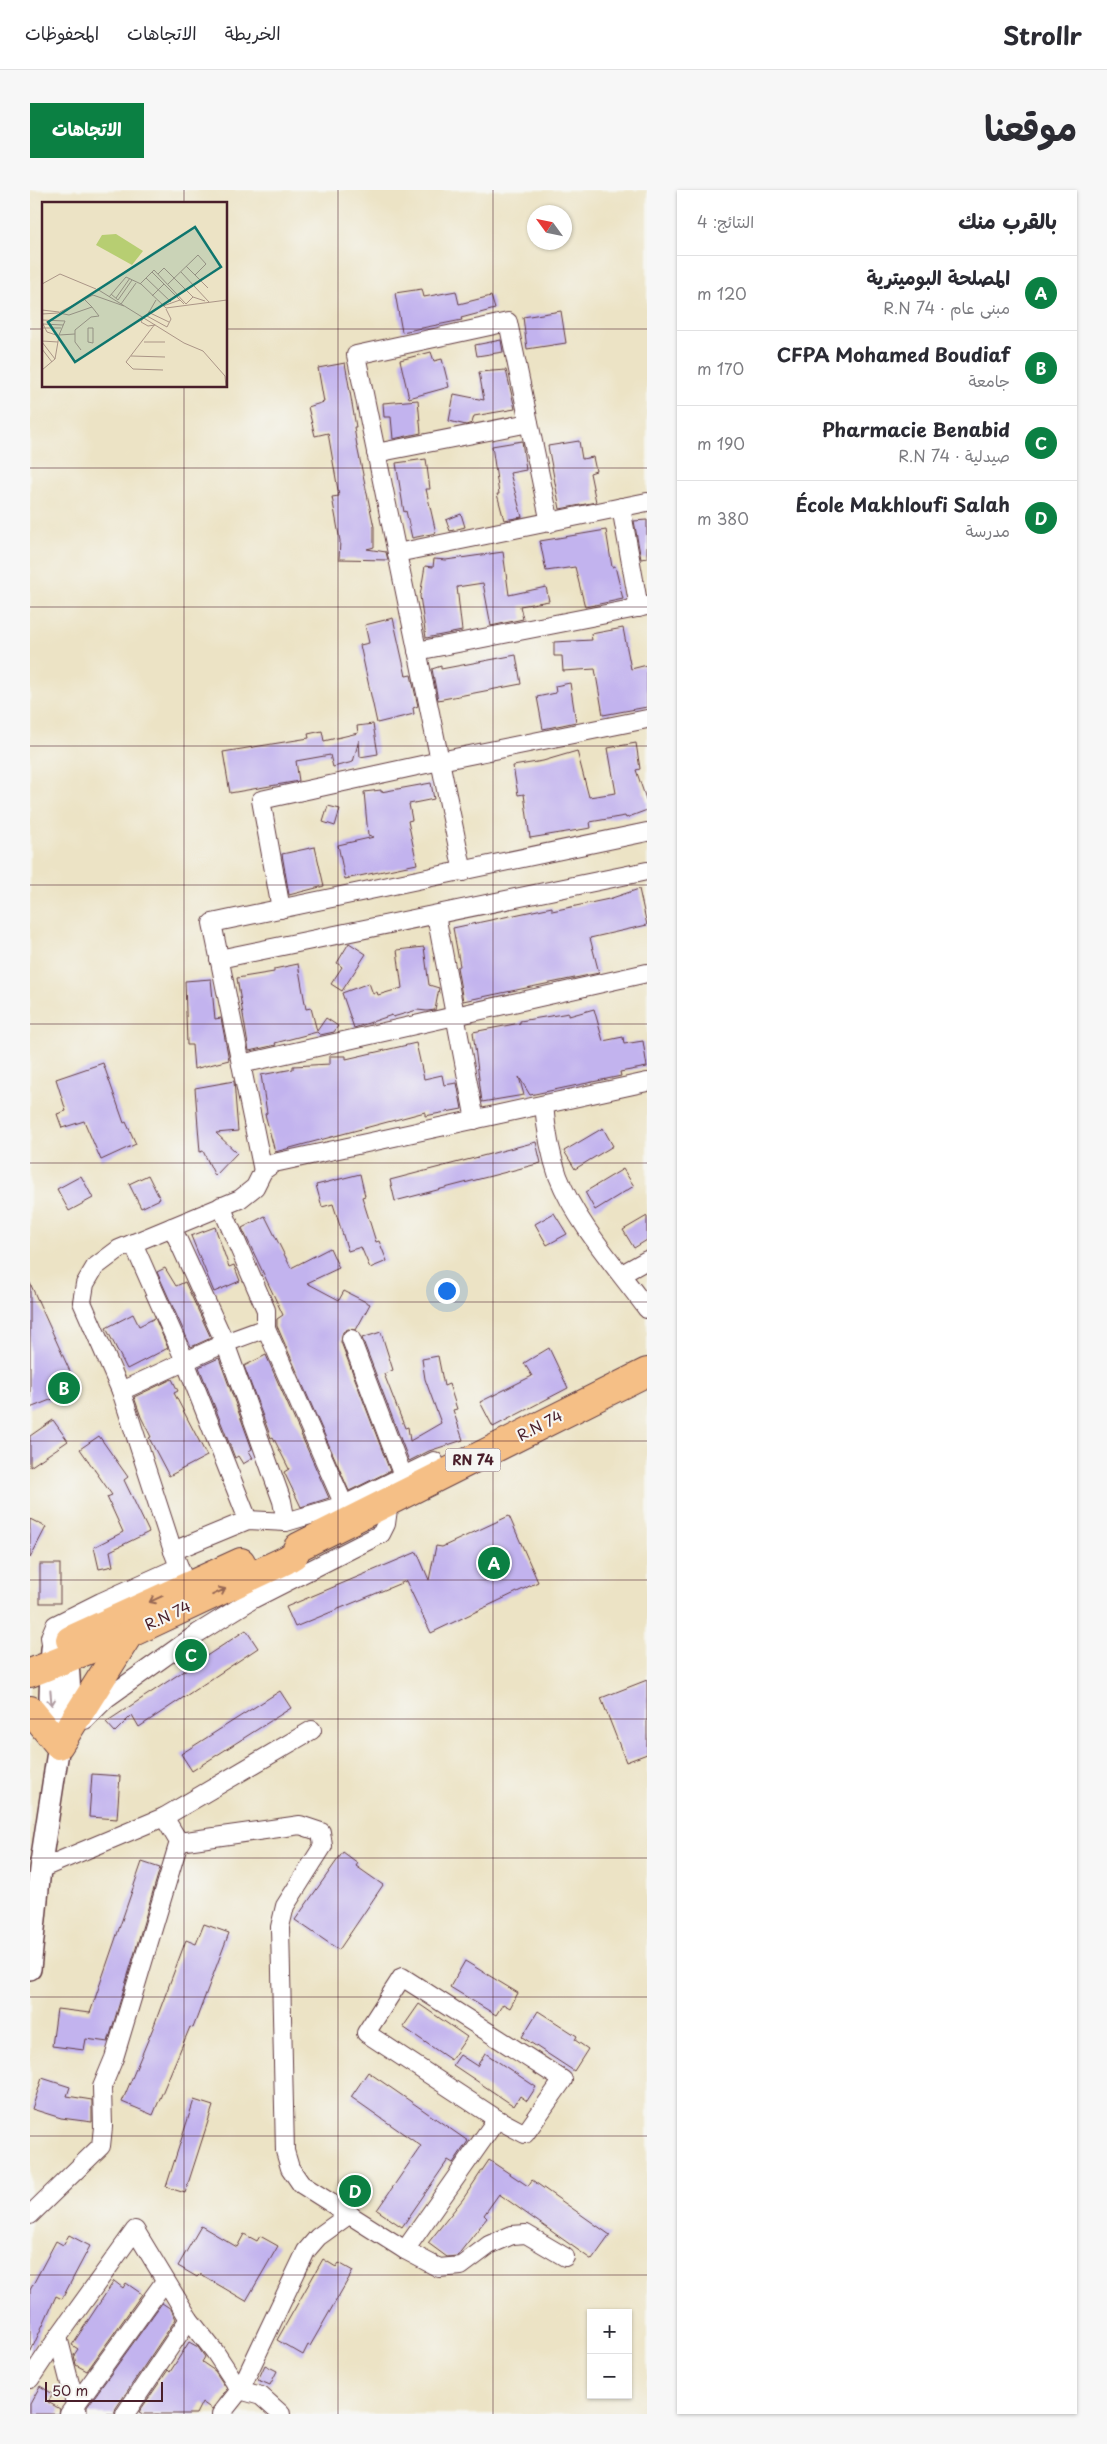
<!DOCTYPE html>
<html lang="ar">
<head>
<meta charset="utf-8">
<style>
  body { margin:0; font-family:"Playpen Sans","Playpen Sans Arabic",sans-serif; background:#f7f7f7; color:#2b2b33; direction:rtl }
  .controls { position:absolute; right:15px; bottom:15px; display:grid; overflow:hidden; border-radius:0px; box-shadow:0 1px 4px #0004 }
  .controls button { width:45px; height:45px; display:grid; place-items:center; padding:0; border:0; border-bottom:1px solid #e1e1e2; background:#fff; color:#2b2b33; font:25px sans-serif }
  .compass { position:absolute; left:497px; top:15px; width:45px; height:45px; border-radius:50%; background:#fff; box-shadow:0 1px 4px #0004; rotate:303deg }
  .scale { position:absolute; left:15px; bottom:12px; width:118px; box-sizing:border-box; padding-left:5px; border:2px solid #4a1f2b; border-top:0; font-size:14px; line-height:18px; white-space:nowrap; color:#4a1f2b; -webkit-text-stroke:4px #f6f6f2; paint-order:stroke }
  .you { position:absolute; left:416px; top:1100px; width:18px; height:18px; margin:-12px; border:4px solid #fff; border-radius:50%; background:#1a73e8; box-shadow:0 0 0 8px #1a73e833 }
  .badge { display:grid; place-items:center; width:32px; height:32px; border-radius:50%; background:#0b8043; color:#fff; font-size:16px; font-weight:700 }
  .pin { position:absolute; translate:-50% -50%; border:2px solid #fff; box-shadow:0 1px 5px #0006 }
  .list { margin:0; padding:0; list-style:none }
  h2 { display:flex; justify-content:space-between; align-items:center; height:65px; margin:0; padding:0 20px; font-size:21px }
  h2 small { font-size:16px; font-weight:400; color:#7c7c81 }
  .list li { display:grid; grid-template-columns:32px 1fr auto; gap:15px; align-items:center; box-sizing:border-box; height:75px; padding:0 20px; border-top:1px solid #e1e1e2 }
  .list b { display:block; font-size:19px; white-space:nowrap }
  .list p { margin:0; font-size:16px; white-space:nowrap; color:#7c7c81 }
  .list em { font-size:16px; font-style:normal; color:#7c7c81 }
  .map { position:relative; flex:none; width:617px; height:2224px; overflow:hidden; direction:ltr; border-radius:0px }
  header { display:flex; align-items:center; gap:30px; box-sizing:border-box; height:70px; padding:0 25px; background:#fff; border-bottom:1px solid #e1e1e2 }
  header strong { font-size:24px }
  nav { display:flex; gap:28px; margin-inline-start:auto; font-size:18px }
  .intro { display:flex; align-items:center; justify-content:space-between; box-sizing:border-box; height:120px; padding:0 30px }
  h1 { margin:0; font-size:35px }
  .button { padding:12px 22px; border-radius:0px; background:#0b8043; color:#fff; font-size:18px; font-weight:700 }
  main { display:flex; gap:30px; padding:0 30px }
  aside { flex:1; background:#fff; border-radius:0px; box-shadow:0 1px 4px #0004 }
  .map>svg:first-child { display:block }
  .building { fill:#c2b3ee }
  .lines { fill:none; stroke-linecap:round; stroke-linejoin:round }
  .minor-casing { stroke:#623c42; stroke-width:20 }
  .tertiary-casing { stroke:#623c42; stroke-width:24 }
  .primary-casing { stroke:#623c42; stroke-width:30 }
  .minor { stroke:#fff; stroke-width:18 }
  .tertiary { stroke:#fff; stroke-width:21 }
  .primary { stroke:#f5bf86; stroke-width:28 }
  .oneway { stroke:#976754 }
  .oneway2 { stroke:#ae9aa0 }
  .grid { fill:none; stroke:#4a1f2b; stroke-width:1; stroke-opacity:0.55 }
  .labels { text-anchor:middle; stroke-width:4.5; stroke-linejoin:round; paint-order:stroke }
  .shield { fill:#f6f6f2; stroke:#7e6067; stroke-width:1 }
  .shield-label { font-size:14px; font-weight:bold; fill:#4a1f2b }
  .street-label { font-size:15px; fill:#4a1f2b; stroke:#f6f6f2 }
  .inset-road { fill:none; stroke:#ab9587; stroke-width:1 }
  .view { fill:#0f766e; fill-opacity:0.15; stroke:#0f766e; stroke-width:2.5 }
  .inset-edge { fill:none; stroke:#4a1f2b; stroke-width:2.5 }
</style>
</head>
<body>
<header>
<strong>Strollr</strong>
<nav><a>الخريطة</a><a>الاتجاهات</a><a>المحفوظات</a></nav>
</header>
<div class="intro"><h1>موقعنا</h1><a class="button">الاتجاهات</a></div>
<main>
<aside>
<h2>بالقرب منك<small>النتائج: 4</small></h2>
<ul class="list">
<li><span class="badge">A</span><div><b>المصلحة البوميترية</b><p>مبنى عام · R.N 74</p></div><em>120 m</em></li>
<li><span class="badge">B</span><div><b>CFPA Mohamed Boudiaf</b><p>جامعة</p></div><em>170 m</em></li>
<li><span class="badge">C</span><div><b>Pharmacie Benabid</b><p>صيدلية · R.N 74</p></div><em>190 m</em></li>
<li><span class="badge">D</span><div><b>École Makhloufi Salah</b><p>مدرسة</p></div><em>380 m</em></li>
</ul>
</aside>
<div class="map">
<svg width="617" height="2224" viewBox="0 0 617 2224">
  <rect width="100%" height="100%" fill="#f6f6f2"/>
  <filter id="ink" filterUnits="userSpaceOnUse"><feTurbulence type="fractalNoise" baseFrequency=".02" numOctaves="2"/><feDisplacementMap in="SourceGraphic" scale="10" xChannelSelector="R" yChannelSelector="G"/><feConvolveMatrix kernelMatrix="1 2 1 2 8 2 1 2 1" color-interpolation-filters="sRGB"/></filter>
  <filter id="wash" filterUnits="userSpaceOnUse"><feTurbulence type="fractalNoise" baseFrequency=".0096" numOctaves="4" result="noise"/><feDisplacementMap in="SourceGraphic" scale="20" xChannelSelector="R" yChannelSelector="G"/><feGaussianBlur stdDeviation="1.12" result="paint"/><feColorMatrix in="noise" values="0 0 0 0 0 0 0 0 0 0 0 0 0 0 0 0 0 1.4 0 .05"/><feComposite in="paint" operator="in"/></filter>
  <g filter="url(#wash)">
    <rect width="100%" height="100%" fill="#ece3c5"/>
    <g id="blocks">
      <g class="building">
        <polygon points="392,99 394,107 426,101 429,114 461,106 465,119 431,128 432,130 372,142 365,103"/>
        <polygon points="531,121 536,153 497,159 493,127"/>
        <polygon points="471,150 473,162 447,166 445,155"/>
        <polygon points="401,162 404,171 412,169 419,197 379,208 370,170"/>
        <polygon points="315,173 326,237 324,237 327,256 344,337 344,357 337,359 356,362 358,370 309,369 310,351 302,307 309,306 298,243 285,246 278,217 294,212 288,178"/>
        <polygon points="476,180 485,219 444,226 442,233 436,235 419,231 424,204 454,210 449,182"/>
        <polygon points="388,210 391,243 363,249 361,227 354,227 353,213"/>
        <polygon points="492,251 496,280 480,283 492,327 474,330 467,304 469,304 462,256"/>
        <polygon points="549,251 552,269 563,267 566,281 560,283 566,312 530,319 518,256"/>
        <polygon points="396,269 400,299 396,299 406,343 382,348 376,321 374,322 366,273"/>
        <polygon points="431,324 435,337 420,341 416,330"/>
        <polygon points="617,330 617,368 611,369 604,331"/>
        <polygon points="576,340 582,377 585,376 593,409 555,417 545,377 516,381 510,351"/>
        <polygon points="473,362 479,405 516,397 519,411 490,416 493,429 461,436 453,393 427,397 432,441 396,448 390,406 395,376 403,377 404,369 416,370"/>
        <polygon points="363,428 376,486 381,485 388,516 383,518 384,524 347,533 330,455 339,453 335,435"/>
        <polygon points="593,438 601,479 617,475 617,517 573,525 565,479 533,481 532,466 524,466 524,452 562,450 561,444"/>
        <polygon points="486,465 491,494 408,510 402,479 411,476 411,479"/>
        <polygon points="540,493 546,532 513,539 507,507 526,503 525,496"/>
        <polygon points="343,534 348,564 330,567 329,550 323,572 303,577 300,565 266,571 269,591 200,603 193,562 279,548 278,544 292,541 294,551 328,543 327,536"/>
        <polygon points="606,553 610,579 606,580 617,612 617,620 596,628 595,626 560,632 561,638 500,648 494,604 488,605 483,576 513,571 547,561 559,607 586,603 578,558"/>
        <polygon points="401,593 404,609 379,614 382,630 378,631 387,674 315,689 308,655 344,647 338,645 334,602 351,600 351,602"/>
        <polygon points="298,616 310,619 305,636 293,632"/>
        <polygon points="285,657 294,696 259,705 252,664"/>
        <polygon points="609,699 617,735 560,748 569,783 433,811 427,777 430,776 423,738 522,717 522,721 579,709"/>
        <polygon points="319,753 336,764 312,801 301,794 312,777 307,773"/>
        <polygon points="394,757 399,795 409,798 405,820 397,821 387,820 363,827 362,825 324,838 312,803 339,793 343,804 347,802 348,805 372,798 367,760"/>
        <polygon points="268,774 276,819 281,818 287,841 296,828 308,836 304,842 290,845 287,842 245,853 246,855 219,861 207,788 244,782 244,779"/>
        <polygon points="181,789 185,829 191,828 199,870 164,879 162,855 157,855 155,791"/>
        <polygon points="564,819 573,851 593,847 594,854 613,851 617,877 590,882 591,886 500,905 489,887 494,905 452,912 443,842 490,833 490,831 539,823 539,826"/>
        <polygon points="386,853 394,889 412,885 414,895 427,893 432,919 395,926 395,922 245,962 235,924 237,923 231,885 263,879 263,876 300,874 300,866 316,866 316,869"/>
        <polygon points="73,873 94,933 96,932 106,954 71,970 54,931 32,938 27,924 36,921 26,889"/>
        <polygon points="204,891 208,941 186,943 207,963 185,986 173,961 170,962 165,898"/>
        <polygon points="573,938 583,956 545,979 534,961"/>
        <polygon points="506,952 511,973 365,1011 360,990"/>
        <polygon points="593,979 604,996 565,1020 555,1002"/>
        <polygon points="330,984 335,1006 332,1007 346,1052 349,1051 357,1071 340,1078 331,1057 318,1061 303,1014 292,1017 286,995"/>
        <polygon points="118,985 130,1009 111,1018 99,994"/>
        <polygon points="51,986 63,1008 39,1021 27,999"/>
        <polygon points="524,1023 537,1044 517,1055 505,1034"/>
        <polygon points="235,1026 261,1078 300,1058 309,1078 277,1093 309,1110 314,1101 340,1114 326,1140 318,1139 313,1142 311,1152 360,1281 319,1301 247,1136 247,1129 253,1125 212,1038"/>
        <polygon points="617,1026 617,1050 604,1058 593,1040"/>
        <polygon points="185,1037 199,1077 204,1075 210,1091 184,1102 161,1046"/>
        <polygon points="135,1078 146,1096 155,1092 181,1148 161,1157 127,1082"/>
        <polygon points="0,1093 48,1199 0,1218"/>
        <polygon points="103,1124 109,1136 125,1128 138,1158 97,1179 76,1138"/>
        <polygon points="351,1142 363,1180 354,1184 375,1238 378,1237 380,1251 411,1233 395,1189 392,1169 408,1166 414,1196 419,1194 427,1219 423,1220 433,1250 399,1261 379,1271 332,1148"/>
        <polygon points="519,1158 538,1198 463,1237 450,1212 502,1186 494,1173"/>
        <polygon points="236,1165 299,1308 271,1317 254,1282 259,1279 243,1247 241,1248 214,1176"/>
        <polygon points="189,1168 222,1259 219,1261 223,1268 213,1274 208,1266 205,1268 169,1177"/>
        <polygon points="142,1189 148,1201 144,1203 177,1266 139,1286 119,1248 121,1247 111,1227 104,1207"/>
        <polygon points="23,1230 38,1251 0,1277 0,1246"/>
        <polygon points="69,1246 98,1287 94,1290 119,1342 80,1361 83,1376 69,1379 64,1357 93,1342 77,1307 82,1305 50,1259"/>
        <polygon points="479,1326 508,1392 401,1443 376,1391 265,1437 256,1417 387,1362 399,1390 406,1356 412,1357"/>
        <polygon points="0,1329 16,1337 0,1368"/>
        <rect x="10" y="1374" width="20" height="39"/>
        <polygon points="216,1440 228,1458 109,1537 102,1525 85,1542 76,1532"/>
        <polygon points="617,1490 617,1564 596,1572 571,1508"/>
        <polygon points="250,1501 261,1518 162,1581 151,1564"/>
        <polygon points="62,1584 90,1586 87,1629 59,1627"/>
        <polygon points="313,1662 328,1673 326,1676 353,1695 309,1760 265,1730"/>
        <polygon points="112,1672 130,1678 78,1852 56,1849 54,1860 22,1856 27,1819 60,1823"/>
        <polygon points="174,1734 199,1743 163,1838 160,1837 123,1925 92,1912 123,1838 156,1750 166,1754"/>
        <polygon points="435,1771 488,1803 480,1818 473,1814 466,1825 420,1797"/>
        <polygon points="389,1814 437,1847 421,1870 373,1837"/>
        <polygon points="508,1821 547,1846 545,1850 558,1859 544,1881 492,1847"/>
        <polygon points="455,1863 506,1897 497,1911 490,1906 484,1916 423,1875 430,1865 447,1876"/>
        <polygon points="338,1882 438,1951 423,1973 418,1970 372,2037 347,2020 391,1956 321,1907"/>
        <polygon points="12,1888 40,1897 37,1906 62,1910 62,1932 31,1928 2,1919"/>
        <polygon points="164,1910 183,1916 155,2003 136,1997"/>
        <polygon points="459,1970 498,1996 502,1990 580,2045 562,2070 469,2004 454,2025 457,2028 427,2066 417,2067 398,2053 433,2009"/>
        <polygon points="171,2036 207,2057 214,2044 227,2051 230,2046 248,2056 216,2111 170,2084 167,2087 148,2076"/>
        <polygon points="39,2045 60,2056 32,2109 26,2106 0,2163 0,2100 26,2051 33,2055"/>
        <polygon points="293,2069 306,2077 309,2073 323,2081 280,2156 278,2155 273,2165 247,2150"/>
        <polygon points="84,2091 93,2098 96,2093 112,2104 57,2181 46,2175 44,2165 48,2159 42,2155"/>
        <polygon points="132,2113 141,2119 146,2129 86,2218 84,2224 57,2224 57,2217"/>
        <polygon points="159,2152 168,2157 175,2167 172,2172 185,2181 197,2199 182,2219 172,2212 166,2224 113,2224 109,2222 138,2180 140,2182"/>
        <polygon points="235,2175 247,2181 240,2195 228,2190"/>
        <polygon points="10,2196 23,2204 18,2212 30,2219 29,2224 0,2224 0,2214"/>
      </g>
    </g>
  </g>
  <g filter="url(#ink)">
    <use href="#blocks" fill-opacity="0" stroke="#623c42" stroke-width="1"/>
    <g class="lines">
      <g class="minor-casing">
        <g id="minor">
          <polyline points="346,263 499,233"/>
          <polyline points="591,317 609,418"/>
          <polyline points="367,363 617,312"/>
          <polyline points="387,461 617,416"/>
          <polyline points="433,682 326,165 478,132 520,333"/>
          <polyline points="251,719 231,610 410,571 617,529"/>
          <polyline points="406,725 445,930"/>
          <polyline points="189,769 617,681"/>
          <polyline points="211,874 617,783"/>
          <path d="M514 915C516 939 520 963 528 986 546 1033 587 1078 617 1119"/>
          <polyline points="233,981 182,733 617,642"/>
          <polyline points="191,1016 236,1120 236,1138 314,1315"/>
          <polyline points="142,1037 195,1153 252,1311 256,1332 218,1330 143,1361"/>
          <polyline points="103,1053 155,1171 218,1330"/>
          <polyline points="592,1084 617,1070"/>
          <polyline points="321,1149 373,1286"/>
          <polyline points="91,1201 195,1153 236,1138"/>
          <polyline points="256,1332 314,1315 404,1271"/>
          <polyline points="156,1395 143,1361 91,1201 52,1112 55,1094 65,1077 89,1059 210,1009 225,997 233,981 244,973 617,892"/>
          <polyline points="22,1459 20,1447 25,1435 71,1412 149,1377"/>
          <polyline points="55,1530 77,1508 168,1443 223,1409 351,1344 356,1334 359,1312"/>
          <polyline points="134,1627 282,1540"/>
          <polyline points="149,1652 270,1635 291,1642 293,1656 255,1716 250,1737 255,1961 260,1978 271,1994 375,2060 409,2078 431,2076 459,2055 482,2045 496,2044 535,2067"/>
          <polygon points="372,1787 533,1890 495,1944 467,1929 336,1843"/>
          <polyline points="0,2025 71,1956 73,1937 72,1897 84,1868 149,1652 134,1627 10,1679"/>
          <polyline points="375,2060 467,1929"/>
          <polyline points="28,2147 47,2221"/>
          <polyline points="0,2189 28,2147 105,2040 159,2129 185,2162 210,2200"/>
          <polyline points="210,2200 276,2061 288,2047 320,2024"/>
          <polyline points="39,2224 135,2091"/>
          <polyline points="95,2224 159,2129"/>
          <polyline points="191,2224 210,2200 231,2206 251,2224"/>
        </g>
      </g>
      <g class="tertiary-casing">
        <g id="tertiary">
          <path d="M22 1459 20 1506 29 1555C44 1514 40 1496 36 1454"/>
          <polyline points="0,1779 10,1679 29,1555"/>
        </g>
      </g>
      <g class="primary-casing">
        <g id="primary">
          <polyline points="40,1450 211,1372"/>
          <polyline points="0,1483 99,1444 256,1370 264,1365 268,1357 617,1182"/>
          <polyline points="0,1520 29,1555 99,1444"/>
        </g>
      </g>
      <use href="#minor" class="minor"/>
      <use href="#tertiary" class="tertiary"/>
      <use href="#primary" class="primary"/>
    </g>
    <defs><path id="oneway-shaft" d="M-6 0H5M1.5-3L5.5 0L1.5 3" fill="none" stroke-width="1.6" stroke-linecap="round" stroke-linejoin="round" transform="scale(1.25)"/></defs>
    <g class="oneway">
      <use href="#oneway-shaft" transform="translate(189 1402) rotate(-25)"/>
      <use href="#oneway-shaft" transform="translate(126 1409) rotate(155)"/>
    </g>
    <use class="oneway2" href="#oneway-shaft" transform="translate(21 1508) rotate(85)"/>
  </g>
  <path class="grid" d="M154 0V14M308 0V2224M463 0V2224M0 139H14M196 139H617M154 196V2224M0 278H617M0 417H617M0 556H617M0 695H617M0 834H617M0 973H617M0 1112H617M0 1251H617M0 1390H617M0 1529H617M0 1668H617M0 1807H617M0 1946H617M0 2085H617"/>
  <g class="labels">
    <rect class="shield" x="415.5" y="1258.5" width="55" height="23" rx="4"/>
    <g class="shield-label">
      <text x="443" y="1275">RN 74</text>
    </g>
    <g class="street-label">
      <text transform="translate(510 1236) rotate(-27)" y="5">R.N 74</text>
      <text transform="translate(138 1426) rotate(-25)" y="5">R.N 74</text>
    </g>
  </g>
  <g transform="translate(12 12)">
    <rect width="185" height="185" fill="#ece3c5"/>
    <path d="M74 32 101 49 90 63 54 43 60 33Z" fill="#b7ce72"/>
    <path class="inset-road" d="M144 64 166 86M110 70 142 102M139 70 167 100M116 72 122 66 151 95 163 99M104 76 129 100M0 82 18 72 54 87M98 82 112 68 144 102 151 95M126 82 156 53 164 62 153 73M55 87 142 141 161 149 183 174 184 185M69 92 76 98 90 78M110 94 122 82M67 95 84 75 99 82 124 106 185 98M74 96 88 76M79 102 94 81M121 104 138 98M0 108 17 110M106 110 127 120M17 111 27 113 50 105 42 97M0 112 16 111 51 93 82 104M106 112 114 98M105 114 125 125 129 117 124 107M101 116 99 120 106 124 113 123M0 118 23 119 17 133 33 132M0 120 5 130 17 134 13 157 0 168M1 122 21 123M113 122 84 160 91 167 121 168M0 126H19M46 126H51V141L46 140ZM0 139 16 140M0 140 13 157M102 140H123M0 147 10 160M39 148 33 140V128L49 115 57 114 50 105M89 154 123 155"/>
    <path class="view" d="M153 25 179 65 33 160 6 120Z"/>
    <rect width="185" height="185" class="inset-edge"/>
  </g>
</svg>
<div class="controls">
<button>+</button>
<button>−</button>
</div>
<svg class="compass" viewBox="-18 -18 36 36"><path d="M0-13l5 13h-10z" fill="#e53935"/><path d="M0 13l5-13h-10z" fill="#7c7c81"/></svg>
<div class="scale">50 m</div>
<div class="you"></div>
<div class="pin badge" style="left:464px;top:1373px">A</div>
<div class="pin badge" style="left:34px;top:1198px">B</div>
<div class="pin badge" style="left:161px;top:1465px">C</div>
<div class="pin badge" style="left:325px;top:2001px">D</div>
</div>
</main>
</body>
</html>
